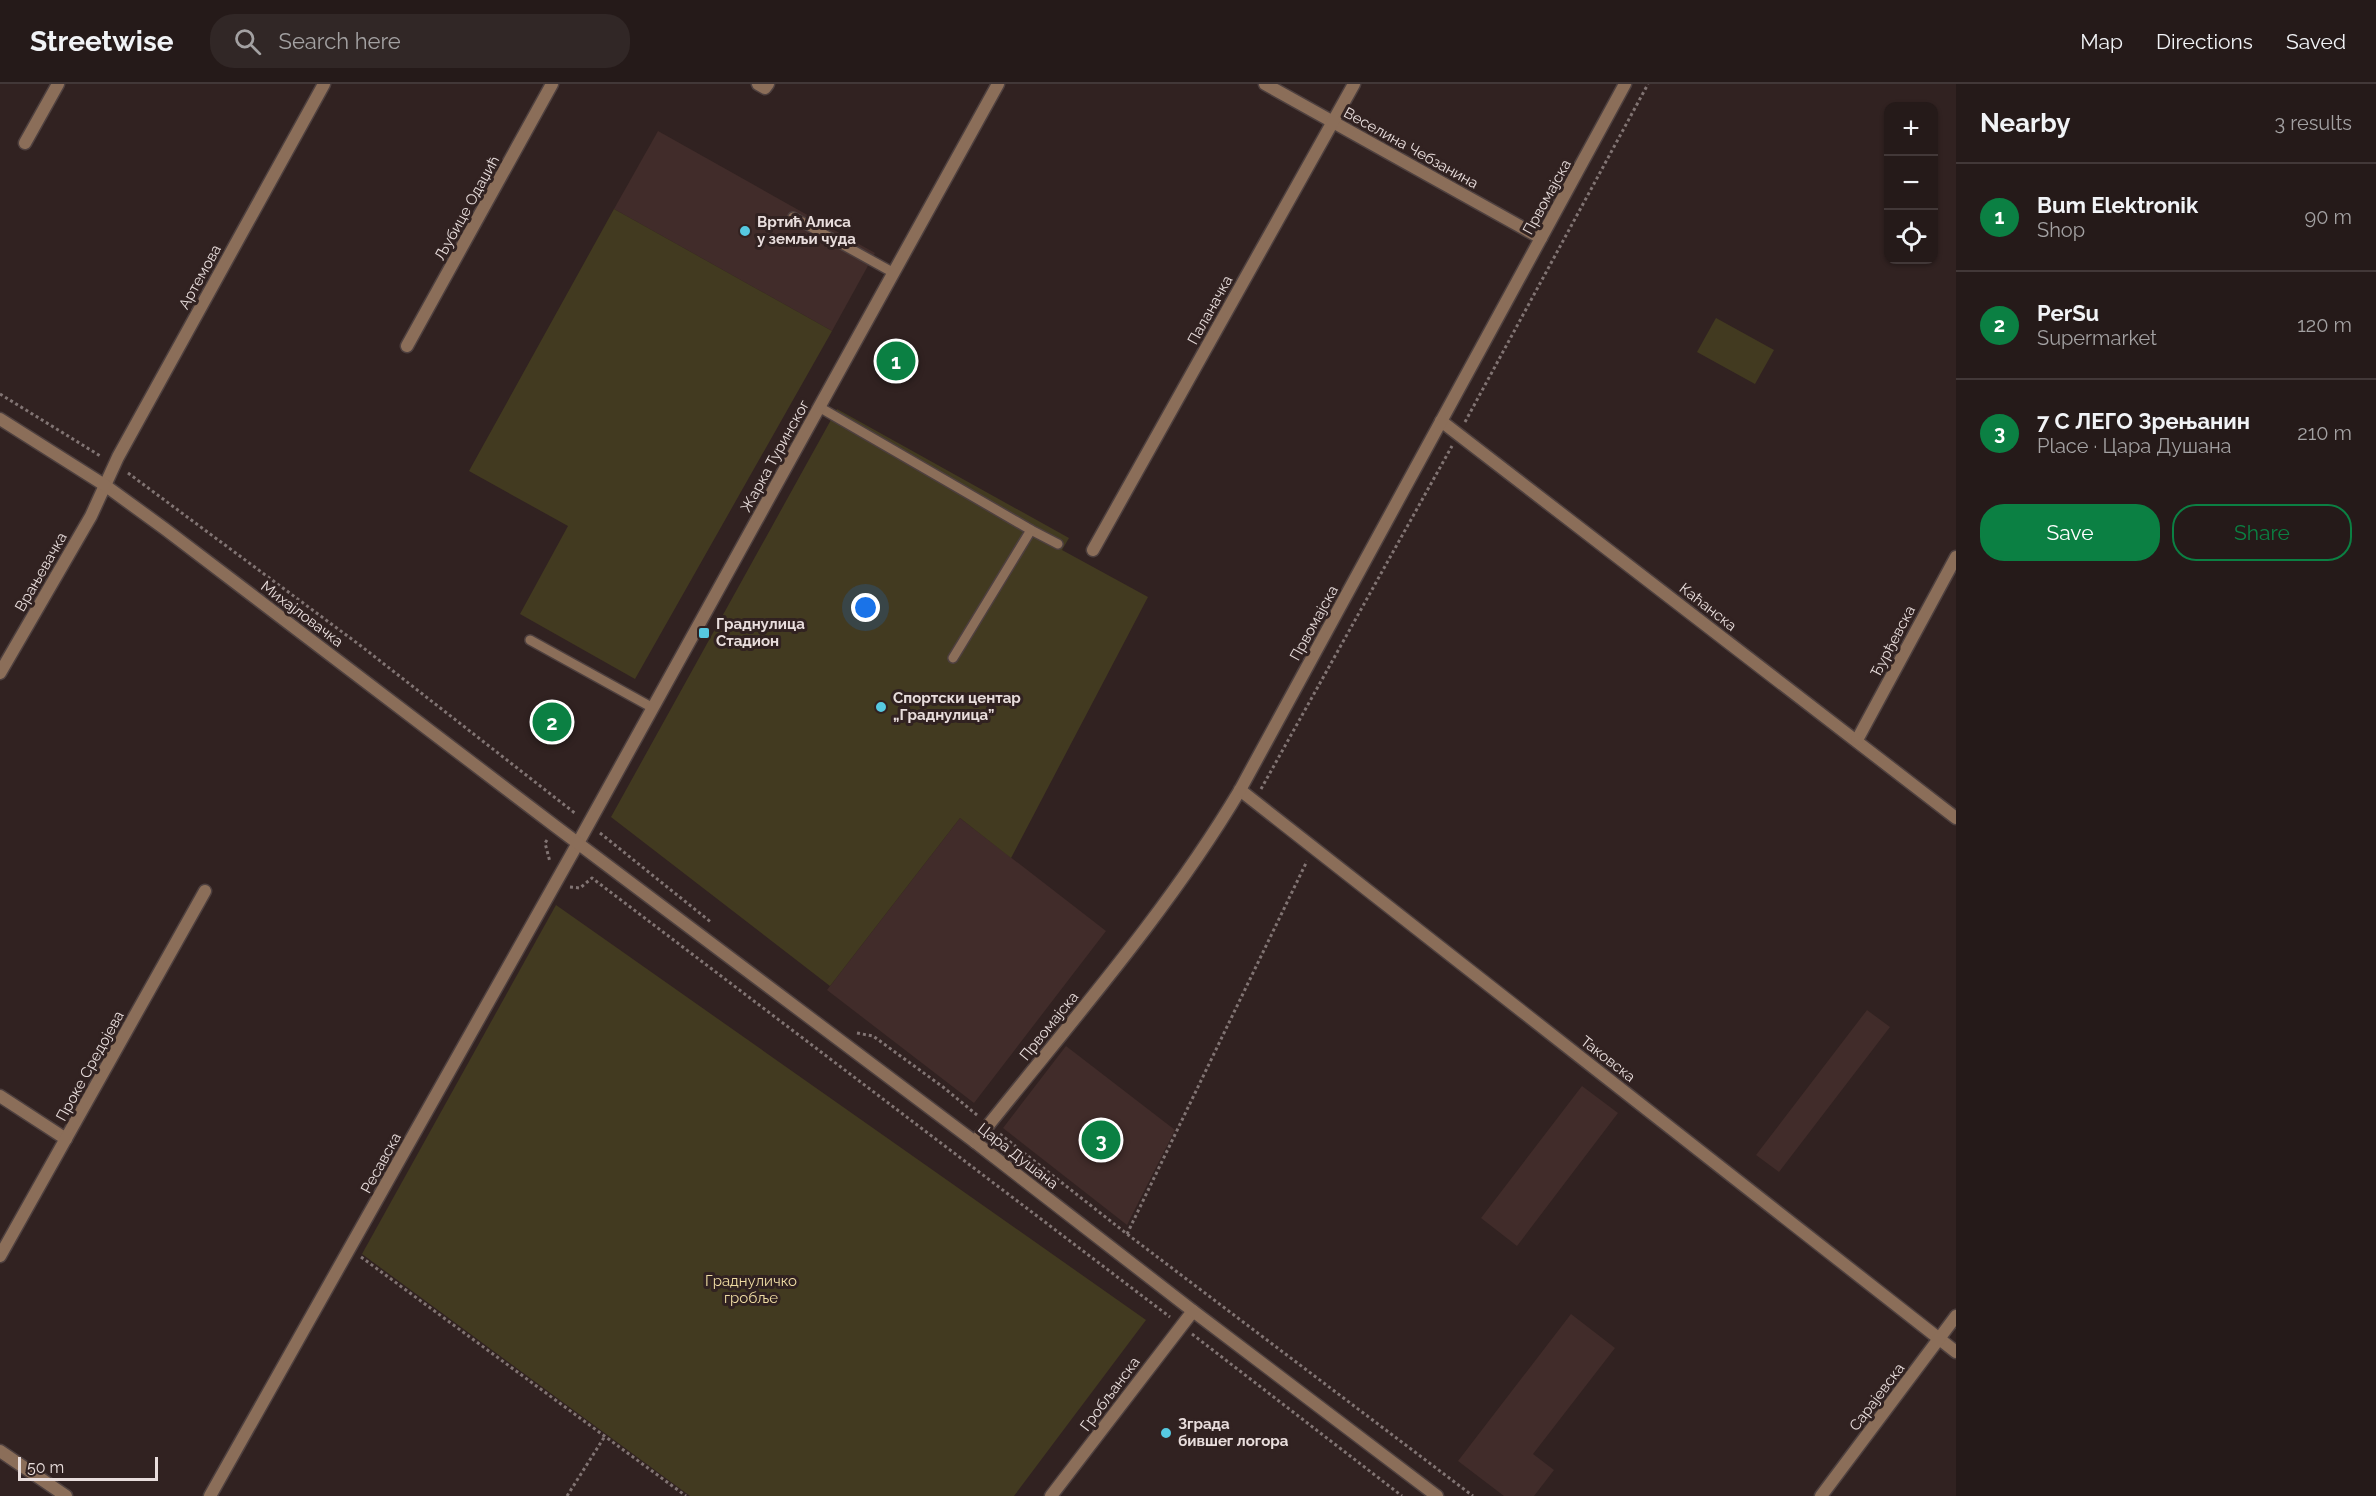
<!DOCTYPE html>
<html lang="en">
<head>
<meta charset="utf-8">
<style>
  body { margin:0; font-family:Raleway,sans-serif; background:#312726; color:#f1f3f6 }
  .controls { position:absolute; right:18px; top:18px; display:grid; overflow:hidden; border-radius:12px; box-shadow:0 2px 4px #0004 }
  .controls button { width:54px; height:54px; display:grid; place-items:center; padding:0; border:0; border-bottom:2px solid #423838; background:#251a19; color:#f1f3f6; font:30px sans-serif }
  .scale { position:absolute; left:18px; bottom:15px; width:140px; box-sizing:border-box; padding-left:6px; border:3px solid #e8dddc; border-top:0; font-size:16px; line-height:21px; white-space:nowrap; color:#e8dddc; -webkit-text-stroke:4px #312221; paint-order:stroke }
  .you { position:absolute; left:866px; top:524px; width:21px; height:21px; margin:-15px; border:4px solid #fff; border-radius:50%; background:#1a73e8; box-shadow:0 0 0 9px #1a73e833 }
  .badge { display:grid; place-items:center; width:39px; height:39px; border-radius:50%; background:#0b8043; color:#fff; font-size:20px; font-weight:700 }
  .pin { position:absolute; translate:-50% -50%; border:3px solid #fff; box-shadow:0 2px 6px #0006 }
  .list { margin:0; padding:0; list-style:none }
  h2 { display:flex; justify-content:space-between; align-items:center; height:78px; margin:0; padding:0 24px; font-size:26px }
  h2 small { font-size:20px; font-weight:400; color:#a3a1a2 }
  .list li { display:grid; grid-template-columns:39px 1fr auto; gap:18px; align-items:center; box-sizing:border-box; height:108px; padding:0 24px; border-top:2px solid #423838 }
  .list b { display:block; font-size:22px; white-space:nowrap }
  .list p { margin:0; font-size:20px; white-space:nowrap; color:#a3a1a2 }
  .list em { font-size:20px; font-style:normal; color:#a3a1a2 }
  .actions { display:flex; gap:12px; padding:18px 24px }
  .actions a { flex:1; padding:14px 0; border:2px solid #0b8043; border-radius:24px; text-align:center; font-size:21px; color:#0b8043 }
  .actions .main { background:#0b8043; color:#fff }
  .icon { flex:none; width:33px; height:33px; fill:none; stroke:currentColor; stroke-width:2; stroke-linecap:round; stroke-linejoin:round }
  .map { position:relative; flex:none; width:1956px; height:1412px; overflow:hidden }
  header { display:flex; align-items:center; gap:36px; box-sizing:border-box; height:84px; padding:0 30px; background:#251a19; border-bottom:2px solid #423838 }
  header strong { font-size:28px }
  nav { display:flex; gap:33px; margin-inline-start:auto; font-size:21px }
  .search { width:420px; height:54px; background:#312726; display:flex; align-items:center; gap:15px; box-sizing:border-box; padding:0 21px; border-radius:24px; color:#a3a1a2; font-size:22px }
  main { display:flex }
  aside { flex:1; background:#251a19 }
  .map>svg:first-child { display:block }
  .built { fill:#412c2a }
  .green { fill:#423a20 }
  .lines { fill:none; stroke-linecap:round; stroke-linejoin:round }
  .service-casing { stroke:#4e403f; stroke-width:12 }
  .minor-casing { stroke:#4e403f; stroke-width:15 }
  .tertiary-casing { stroke:#4e403f; stroke-width:15 }
  .path { stroke:#817473; stroke-width:3; stroke-dasharray:3 3; stroke-linecap:butt }
  .service { stroke:#8b6e59; stroke-width:9 }
  .minor { stroke:#8b6e59; stroke-width:12 }
  .tertiary { stroke:#8b6e59; stroke-width:12 }
  .poi-dot { fill:#56c9e1; stroke:#312221; stroke-width:2 }
  .labels { text-anchor:middle; stroke-width:6; stroke-linejoin:round; paint-order:stroke }
  .street-label { font-size:15px; fill:#e8dddc; stroke:#312221 }
  .poi-label { font-size:15px; font-weight:bold; fill:#e8dddc; stroke:#312221; text-anchor:start }
  .park-label { font-size:15px; fill:#f0dda4; stroke:#312221 }
</style>
</head>
<body>
<header>
<strong>Streetwise</strong>
<div class="search"><svg class="icon" aria-label="search" viewBox="0 0 24 24"><circle cx="10" cy="10" r="6"/><path d="M15 15l6 6"/></svg>Search here</div>
<nav><a>Map</a><a>Directions</a><a>Saved</a></nav>
</header>
<main>
<div class="map">
<svg width="1956" height="1412" viewBox="0 0 1956 1412">
  <rect width="100%" height="100%" fill="#312221"/>
  <g class="built">
    <polygon points="658,47 875,169 832,247 614,125"/>
    <polygon points="960,734 1106,847 974,1019 827,906"/>
    <polygon points="1867,926 1890,943 1779,1088 1756,1071"/>
    <polygon points="1066,962 1175,1046 1127,1141 1003,1044"/>
    <polygon points="1582,1002 1618,1029 1517,1162 1481,1134"/>
    <polygon points="1571,1230 1615,1264 1533,1370 1554,1386 1534,1412 1504,1412 1458,1377"/>
  </g>
  <g class="green">
    <polygon points="614,125 832,247 635,595 520,530 568,442 469,387"/>
    <polygon points="1716,234 1774,266 1755,300 1697,268"/>
    <polygon points="837,325 1069,454 1062,466 1148,513 1011,774 960,734 830,902 611,733"/>
    <polygon points="556,821 1146,1236 1014,1412 690,1412 362,1170"/>
  </g>
  <g class="lines">
    <g class="service-casing">
      <g id="service">
        <polyline points="793,133 894,189"/>
        <polyline points="819,323 1031,446 1058,460"/>
        <polyline points="530,556 653,624"/>
        <polyline points="953,574 1031,446"/>
      </g>
    </g>
    <g class="minor-casing">
      <g id="minor">
        <polyline points="758,0 765,4 768,0"/>
        <polyline points="1265,0 1541,154"/>
        <polyline points="25,59 58,0"/>
        <polyline points="407,262 552,0"/>
        <polyline points="1441,337 1956,734"/>
        <polyline points="1093,466 1354,0"/>
        <polyline points="0,589 91,432 118,373 324,0"/>
        <polyline points="1857,656 1956,473"/>
        <polyline points="1240,706 1956,1268"/>
        <polyline points="0,1012 66,1055"/>
        <polyline points="0,1172 205,807"/>
        <polyline points="0,1367 66,1412"/>
        <polyline points="210,1412 578,759 998,0"/>
        <polyline points="1051,1412 1193,1227"/>
        <polyline points="1821,1412 1956,1232"/>
      </g>
    </g>
    <g class="tertiary-casing">
      <g id="tertiary">
        <polyline points="0,335 106,402 165,445 555,742 975,1058 1193,1227 1437,1412"/>
        <path d="M975 1058C1066 943 1165 832 1240 706L1625 0"/>
      </g>
    </g>
    <g class="path">
      <polyline points="0,310 102,373"/>
      <polyline points="1465,338 1648,0"/>
      <polyline points="128,389 361,562 576,730"/>
      <polyline points="1261,705 1452,362"/>
      <polyline points="600,749 712,839"/>
      <polyline points="547,756 545,759 550,778"/>
      <polyline points="570,803 580,804 592,794 1170,1233"/>
      <polyline points="857,949 873,952 943,1003 977,1031"/>
      <polyline points="1000,1050 1127,1150 1473,1412"/>
      <polyline points="1127,1150 1307,777"/>
      <polyline points="361,1173 686,1412"/>
      <polyline points="1192,1250 1402,1412"/>
      <polyline points="567,1412 605,1352"/>
    </g>
    <use href="#service" class="service"/>
    <use href="#minor" class="minor"/>
    <use href="#tertiary" class="tertiary"/>
  </g>
  <g class="poi-dot">
    <circle cx="745" cy="147" r="6"/>
    <rect x="698" y="543" width="12" height="12" rx="3"/>
    <circle cx="881" cy="623" r="6"/>
    <circle cx="1166" cy="1349" r="6"/>
  </g>
  <g class="labels">
    <g class="street-label">
      <text transform="translate(1411 64) rotate(29)" y="5">Веселина Чебзанина</text>
      <text transform="translate(1547 113) rotate(-61)" y="5">Првомајска</text>
      <text transform="translate(467 124) rotate(-61)" y="5">Љубице Одаџић</text>
      <text transform="translate(200 193) rotate(-61)" y="5">Артемова</text>
      <text transform="translate(1210 226) rotate(-61)" y="5">Паланачка</text>
      <text transform="translate(775 372) rotate(-61)" y="5">Жарка Туринског</text>
      <text transform="translate(41 488) rotate(-60)" y="5">Врањевачка</text>
      <text transform="translate(1708 523) rotate(38)" y="5">Каћанска</text>
      <text transform="translate(302 530) rotate(37)" y="5">Михајловачка</text>
      <text transform="translate(1314 539) rotate(-61)" y="5">Првомајска</text>
      <text transform="translate(1893 557) rotate(-62)" y="5">Ђурђевска</text>
      <text transform="translate(1049 942) rotate(-51)" y="5">Првомајска</text>
      <text transform="translate(1608 975) rotate(38)" y="5">Таковска</text>
      <text transform="translate(90 982) rotate(-61)" y="5">Проке Средојева</text>
      <text transform="translate(1018 1072) rotate(38)" y="5">Цара Душана</text>
      <text transform="translate(381 1079) rotate(-61)" y="5">Ресавска</text>
      <text transform="translate(1110 1310) rotate(-53)" y="5">Гробљанска</text>
      <text transform="translate(1877 1313) rotate(-53)" y="5">Сарајевска</text>
    </g>
    <g class="poi-label">
      <text x="757" y="143">Вртић Алиса<tspan x="757" dy="17">у земљи чуда</tspan></text>
      <text x="716" y="545">Граднулица<tspan x="716" dy="17">Стадион</tspan></text>
      <text x="893" y="619">Спортски центар<tspan x="893" dy="17">„Граднулица”</tspan></text>
      <text x="1178" y="1345">Зграда<tspan x="1178" dy="17">бившег логора</tspan></text>
    </g>
    <g class="park-label">
      <text x="751" y="1202">Граднуличко<tspan x="751" dy="17">гробље</tspan></text>
    </g>
  </g>
</svg>
<div class="controls">
<button>+</button>
<button>−</button>
<button><svg class="icon" aria-label="locate" viewBox="0 0 24 24"><circle cx="12" cy="12" r="6"/><path d="M12 2v4M12 18v4M2 12h4M18 12h4"/></svg></button>
</div>
<div class="scale">50 m</div>
<div class="you"></div>
<div class="pin badge" style="left:896px;top:277px">1</div>
<div class="pin badge" style="left:552px;top:638px">2</div>
<div class="pin badge" style="left:1101px;top:1056px">3</div>
</div>
<aside>
<h2>Nearby<small>3 results</small></h2>
<ul class="list">
<li><span class="badge">1</span><div><b>Bum Elektronik</b><p>Shop</p></div><em>90 m</em></li>
<li><span class="badge">2</span><div><b>PerSu</b><p>Supermarket</p></div><em>120 m</em></li>
<li><span class="badge">3</span><div><b>7 С ЛЕГО Зрењанин</b><p>Place · Цара Душана</p></div><em>210 m</em></li>
</ul>
<div class="actions"><a class="main">Save</a><a>Share</a></div>
</aside>
</main>
</body>
</html>
